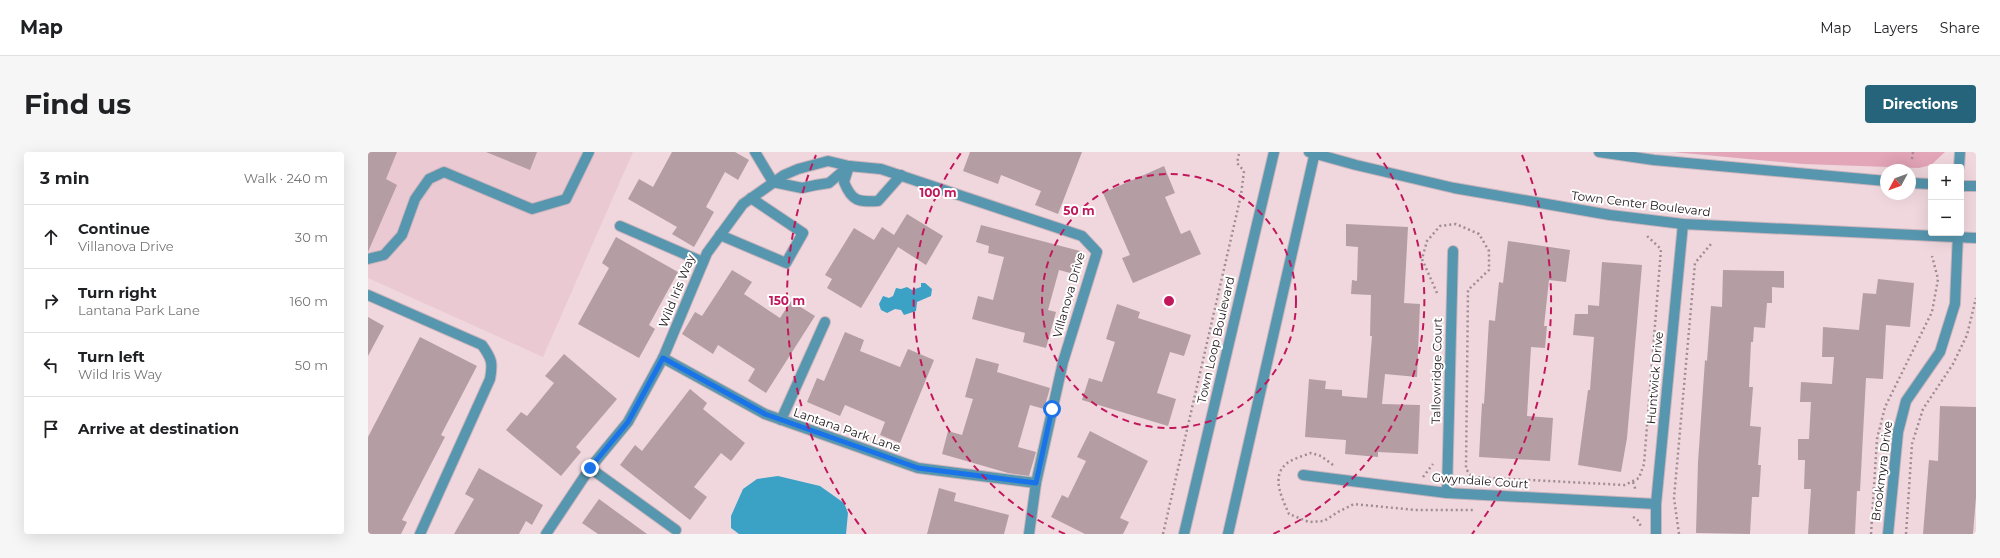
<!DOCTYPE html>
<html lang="en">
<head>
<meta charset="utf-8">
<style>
  body { margin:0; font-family:Montserrat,sans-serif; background:#f6f6f6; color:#202124 }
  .controls { position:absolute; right:12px; top:12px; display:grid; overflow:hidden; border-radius:4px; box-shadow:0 4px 16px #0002 }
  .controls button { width:36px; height:36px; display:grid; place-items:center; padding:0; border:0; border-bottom:1px solid #e0e0e0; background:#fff; color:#202124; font:20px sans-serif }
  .compass { position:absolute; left:1512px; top:12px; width:36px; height:36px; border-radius:50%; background:#fff; box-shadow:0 4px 16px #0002; rotate:229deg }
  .stop { position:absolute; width:12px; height:12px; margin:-9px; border:3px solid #1a73e8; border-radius:50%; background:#fff }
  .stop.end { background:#1a73e8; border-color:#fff; box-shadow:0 1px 4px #0008 }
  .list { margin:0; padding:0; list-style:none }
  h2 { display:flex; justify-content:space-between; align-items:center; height:52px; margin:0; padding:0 16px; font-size:17px }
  h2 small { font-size:13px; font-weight:400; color:#757577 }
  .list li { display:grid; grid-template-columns:26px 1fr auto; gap:12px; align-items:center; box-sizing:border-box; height:64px; padding:0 16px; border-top:1px solid #e0e0e0 }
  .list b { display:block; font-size:15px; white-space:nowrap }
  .list p { margin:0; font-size:13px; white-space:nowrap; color:#757577 }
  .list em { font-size:13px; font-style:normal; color:#757577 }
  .icon { flex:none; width:22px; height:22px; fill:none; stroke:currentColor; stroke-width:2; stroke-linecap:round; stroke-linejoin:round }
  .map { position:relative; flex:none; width:1608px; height:382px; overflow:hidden; border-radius:4px }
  header { display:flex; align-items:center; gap:24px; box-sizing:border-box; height:56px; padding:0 20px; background:#fff; border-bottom:1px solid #e0e0e0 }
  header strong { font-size:19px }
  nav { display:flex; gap:22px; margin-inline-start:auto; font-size:14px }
  .intro { display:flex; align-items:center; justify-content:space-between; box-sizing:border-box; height:96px; padding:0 24px }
  h1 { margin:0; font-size:28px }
  .button { padding:10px 18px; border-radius:4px; background:#25647a; color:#fff; font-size:14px; font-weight:700 }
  main { display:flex; gap:24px; padding:0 24px }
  aside { flex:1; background:#fff; border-radius:4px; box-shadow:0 4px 16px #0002 }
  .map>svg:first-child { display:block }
  .built { fill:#eac9d3 }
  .green { fill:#e3a5b8 }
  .water { fill:#3ba1c5 }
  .building { fill:#b59da4 }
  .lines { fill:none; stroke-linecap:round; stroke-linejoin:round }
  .minor-casing { stroke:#cab4bb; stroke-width:12 }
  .path { stroke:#a08d93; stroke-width:2.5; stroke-dasharray:2 3; stroke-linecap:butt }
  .minor { stroke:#5696ae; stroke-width:10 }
  .route { stroke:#1a73e8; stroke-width:5 }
  .ring { fill:none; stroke:#c2185b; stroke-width:2; stroke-dasharray:7 5 }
  .labels { text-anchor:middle; stroke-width:4; stroke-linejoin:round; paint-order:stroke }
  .street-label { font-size:12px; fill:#1f1619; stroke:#fff }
  .centre { fill:#c2185b; stroke:#fff; stroke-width:2 }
  .ring-label { font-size:12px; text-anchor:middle; font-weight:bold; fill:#c2185b; stroke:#fff; stroke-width:4; stroke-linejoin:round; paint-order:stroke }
</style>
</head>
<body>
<header>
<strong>Map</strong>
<nav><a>Map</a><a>Layers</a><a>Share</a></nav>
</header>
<div class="intro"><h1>Find us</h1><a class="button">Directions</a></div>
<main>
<aside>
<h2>3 min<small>Walk · 240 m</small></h2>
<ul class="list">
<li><svg class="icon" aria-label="ahead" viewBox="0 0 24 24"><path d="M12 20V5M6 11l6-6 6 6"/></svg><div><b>Continue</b><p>Villanova Drive</p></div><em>30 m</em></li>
<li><svg class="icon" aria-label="right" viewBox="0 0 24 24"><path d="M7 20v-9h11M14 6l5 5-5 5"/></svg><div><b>Turn right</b><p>Lantana Park Lane</p></div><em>160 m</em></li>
<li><svg class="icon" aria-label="left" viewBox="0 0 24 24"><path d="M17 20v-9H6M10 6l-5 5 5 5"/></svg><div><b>Turn left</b><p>Wild Iris Way</p></div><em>50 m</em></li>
<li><svg class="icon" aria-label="arrive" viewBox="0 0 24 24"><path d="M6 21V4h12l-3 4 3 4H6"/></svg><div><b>Arrive at destination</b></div></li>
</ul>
</aside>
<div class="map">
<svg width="1608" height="382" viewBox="0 0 1608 382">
  <rect width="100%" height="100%" fill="#f0d7de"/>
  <polygon class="built" points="0,0 265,0 175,205 0,126"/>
  <polygon class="green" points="1305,0 1577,0 1563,13 1551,16 1435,12"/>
  <g class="water">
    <polygon points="553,131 557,131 564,137 563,144 549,150 548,159 536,163 533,158 527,157 519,161 513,158 511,152 515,144 521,146 525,144 528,136 533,137 539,135 544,138 553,135"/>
    <polygon points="410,324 452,334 476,351 480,361 478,382 371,382 363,376 363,364 375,337 389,327"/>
  </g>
  <g class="building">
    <polygon points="0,0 29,0 18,27 29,33 0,100"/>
    <polygon points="118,0 169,0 162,18"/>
    <polygon points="304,0 367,0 381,8 370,28 357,20 338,55 346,60 326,95 304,82 309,75 260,47 271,27 285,35"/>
    <polygon points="602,0 714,0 690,62 667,53 673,39 633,23 630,32 595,19"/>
    <polygon points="796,14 807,41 797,45 813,82 822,78 833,102 765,131 754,106 762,103 735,41"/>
    <polygon points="539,62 575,84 558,113 530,95 493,156 459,136 464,127 457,123 486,76 506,88 514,75 526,83"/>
    <polygon points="978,72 1040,75 1036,151 1052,152 1049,225 1017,222 1014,252 1052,253 1050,302 1010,300 1010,305 977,302 978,288 937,285 941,227 958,229 957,237 974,238 974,244 999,246 1004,184 1002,184 1003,143 983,142 984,128 989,129 990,95 978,94"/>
    <polygon points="613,73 712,99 706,122 691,118 680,158 688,160 678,196 655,190 657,181 604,167 610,144 625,148 636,105 620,101 621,94 608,90"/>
    <polygon points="248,85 310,120 281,173 287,177 271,206 210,172 241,116 234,111"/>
    <polygon points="1140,89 1202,98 1198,130 1181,128 1176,174 1179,174 1177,196 1163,195 1159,264 1185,266 1182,309 1111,305 1114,251 1116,252 1121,168 1127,169 1131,130 1135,131"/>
    <polygon points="1234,110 1274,113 1259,286 1253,320 1210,313 1220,238 1222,238 1226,185 1205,183 1207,162 1220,162 1220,153 1231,154"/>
    <polygon points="364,118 384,130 376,142 412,166 423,149 447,164 398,241 380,229 387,217 350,193 345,202 314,182 327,160 334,164"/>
    <polygon points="1355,118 1416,119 1416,136 1404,135 1404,151 1399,151 1397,176 1386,175 1385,190 1383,190 1381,235 1385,235 1382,274 1393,275 1390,313 1393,313 1391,345 1384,345 1382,382 1328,381 1330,310 1337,208 1339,209 1343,154 1354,155"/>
    <polygon points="1510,127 1546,131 1542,175 1518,173 1515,227 1498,226 1492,339 1489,339 1487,382 1440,382 1443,337 1436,337 1437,308 1430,308 1430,287 1441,287 1443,250 1432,250 1433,230 1464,232 1466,205 1454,205 1455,175 1491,178 1495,141 1508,142"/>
    <polygon points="749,152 772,160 770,166 823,183 816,204 802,200 789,241 808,247 800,274 714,248 721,226 734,230 747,190 738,187"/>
    <polygon points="0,165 16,174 0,204"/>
    <polygon points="477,180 496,188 492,199 532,215 540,197 566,208 532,291 512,283 517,270 477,253 472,264 439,250 449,226 456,229"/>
    <polygon points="52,185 109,214 73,283 77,285 34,368 39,370 33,382 0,382 0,285"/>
    <polygon points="196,202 249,247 208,295 213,300 193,324 138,278 153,260 159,264 186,231 177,224"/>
    <polygon points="608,206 631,212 629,220 682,236 676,257 662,253 650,295 668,300 661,324 640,321 574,302 580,279 594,283 605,247 597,245"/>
    <polygon points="322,237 339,251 335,257 377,291 363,309 353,301 326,335 339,345 322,368 252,313 267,293 274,299"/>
    <polygon points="1572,254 1608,255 1608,345 1605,382 1555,382 1561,308 1570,309"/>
    <polygon points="722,279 780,309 752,366 761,370 755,382 717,382 683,365 694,343 700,346 718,309 709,305"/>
    <polygon points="111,316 175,353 164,373 158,369 151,382 86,382 106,347 97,342"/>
    <polygon points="571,336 588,341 586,349 641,363 636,382 559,382"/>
    <polygon points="231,347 279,382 230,382 214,371"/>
  </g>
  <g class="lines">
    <g class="minor-casing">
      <g id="minor">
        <polyline points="387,0 405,30 434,36 448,33 461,31 481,14"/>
        <polyline points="941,0 988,13 1086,36 1242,63 1315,72 1608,86"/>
        <polyline points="1231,0 1286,8 1518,29"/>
        <path d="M481 14 476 30C484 50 491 50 510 49L533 23"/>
        <polyline points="1591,15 1592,0"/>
        <polyline points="1542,31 1563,32"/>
        <polyline points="1593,34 1608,34"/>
        <polyline points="252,74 335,110"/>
        <polyline points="352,83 418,111 435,81 383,46"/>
        <polyline points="0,107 16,103 34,83 47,47 61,27 76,20 164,57 198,47 221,0"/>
        <path d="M0 143 114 193C124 207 125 211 122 227L52 382"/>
        <polyline points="295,206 397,262 550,316 668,331"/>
        <polyline points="413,268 457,170"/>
        <polyline points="222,316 308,378"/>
        <polyline points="935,323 1079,341 1288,352"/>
        <polyline points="1079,341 1085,99"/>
        <polyline points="178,382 222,316 260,270 295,206 339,101 375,52 416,23 430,17 460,9 481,14 513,17 714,84 729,100 695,210 668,331 661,382"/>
        <polyline points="816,382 906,0"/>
        <polyline points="860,382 947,0"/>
        <polyline points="1288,382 1288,352 1315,72"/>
        <polyline points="1520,382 1530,280 1538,249 1572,200 1587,152 1590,81"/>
      </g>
    </g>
    <g class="path">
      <polyline points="1544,7 1545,0"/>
      <polyline points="1069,141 1054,107 1059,89 1072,74 1088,72 1111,82 1121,99 1121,118 1100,138 1098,317 1104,325 1257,333 1271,326 1276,312 1293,97 1278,83"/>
      <path d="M965 313 953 304 943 301C935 304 923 307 917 313 903 326 915 348 921 362L941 370 956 369 970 360 986 352 1047 358H1107"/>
      <polyline points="1055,325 1065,312"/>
      <polyline points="1265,330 1268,339"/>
      <polyline points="1265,365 1269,367 1274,376"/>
      <polyline points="795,382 873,43 876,19 869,11 871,2"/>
      <polyline points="1311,382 1306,346 1327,111 1343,92"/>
      <polyline points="1503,382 1509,287 1517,255 1564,160 1570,127 1564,104"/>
      <polyline points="1538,382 1544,292 1555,257 1585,212 1599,183 1608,146"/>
    </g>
    <use href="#minor" class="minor"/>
  </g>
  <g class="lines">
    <polyline class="route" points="222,316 260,270 295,206 397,262 550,316 668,331 684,257"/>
  </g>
  <g class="ring">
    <circle cx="801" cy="149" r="127"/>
    <path d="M697 382A255 255 0 0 1 593 1M1009 1A255 255 0 0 1 905 382"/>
    <path d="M498 382A382 382 0 0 1 448 3M1154 3A382 382 0 0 1 1104 382"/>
  </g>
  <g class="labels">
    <g class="street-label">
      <text transform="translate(1273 52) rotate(7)" y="4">Town Center Boulevard</text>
      <text transform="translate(309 139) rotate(-68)" y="4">Wild Iris Way</text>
      <text transform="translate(701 143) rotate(-74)" y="4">Villanova Drive</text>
      <text transform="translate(848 188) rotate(-77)" y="4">Town Loop Boulevard</text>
      <text transform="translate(1069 219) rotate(-89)" y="4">Tallowridge Court</text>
      <text transform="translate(1287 226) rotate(-85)" y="4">Huntwick Drive</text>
      <text transform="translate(479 278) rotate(19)" y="4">Lantana Park Lane</text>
      <text transform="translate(1514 319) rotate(-83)" y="4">Brookmyra Drive</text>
      <text transform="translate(1112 329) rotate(4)" y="4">Gwyndale Court</text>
    </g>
  </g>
  <circle cx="801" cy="149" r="6" class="centre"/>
  <g class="ring-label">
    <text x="570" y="45">100 m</text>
    <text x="711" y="63">50 m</text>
    <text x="419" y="153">150 m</text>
  </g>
</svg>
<div class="controls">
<button>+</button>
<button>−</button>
</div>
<svg class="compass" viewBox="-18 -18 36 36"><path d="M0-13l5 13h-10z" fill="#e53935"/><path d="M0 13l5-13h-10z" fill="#757577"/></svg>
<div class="stop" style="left:684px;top:257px"></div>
<div class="stop end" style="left:222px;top:316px"></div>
</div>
</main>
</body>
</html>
